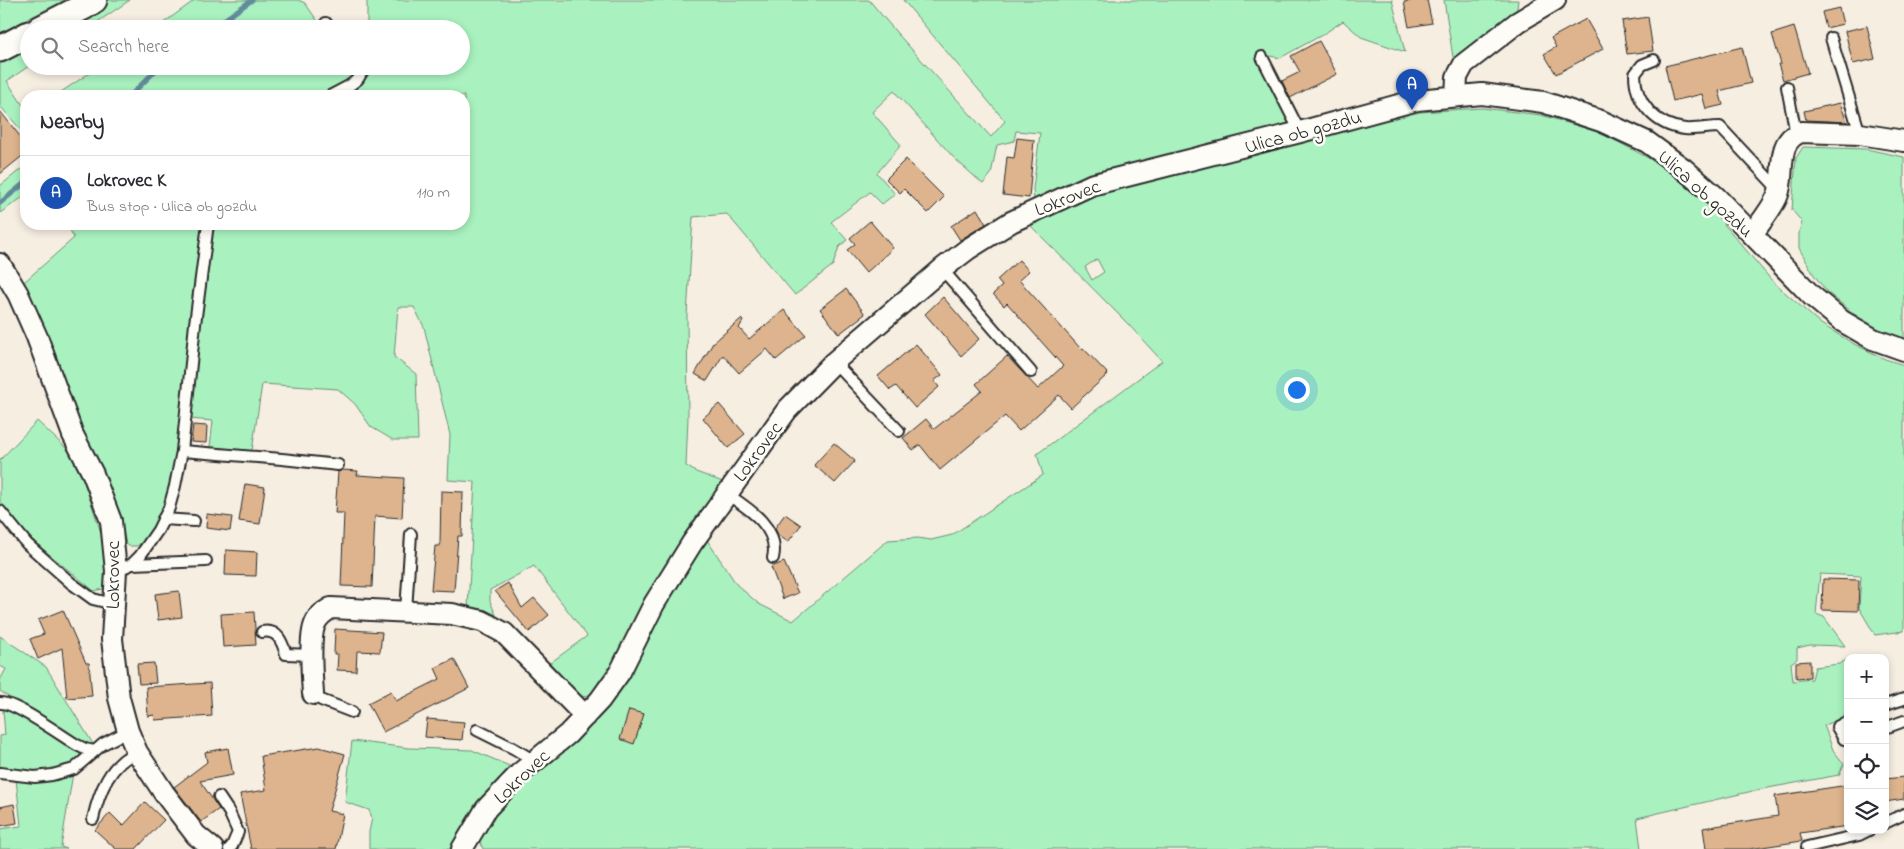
<!DOCTYPE html>
<html lang="en">
<head>
<meta charset="utf-8">
<style>
  body { margin:0; font-family:"Indie Flower",sans-serif; background:#f2f2f3; color:#2b2b33 }
  .controls { position:absolute; right:15px; bottom:15px; display:grid; overflow:hidden; border-radius:10px; box-shadow:0 2px 8px #0003 }
  .controls button { width:45px; height:45px; display:grid; place-items:center; padding:0; border:0; border-bottom:1px solid #e1e1e2; background:#fff; color:#2b2b33; font:25px sans-serif }
  .you { position:absolute; left:1296px; top:389px; width:18px; height:18px; margin:-12px; border:4px solid #fff; border-radius:50%; background:#1a73e8; box-shadow:0 0 0 8px #1a73e833 }
  .badge { display:grid; place-items:center; width:32px; height:32px; border-radius:50%; background:#7c3aed; color:#fff; font-size:16px; font-weight:700 }
  .pin { position:absolute; translate:-50% -41px; filter:drop-shadow(0 1px 2px #0008) }
  .pin::after { content:''; position:absolute; top:26px; width:18px; height:15px; background:inherit; clip-path:polygon(0 0,100% 0,50% 100%) }
  .list { margin:0; padding:0; list-style:none }
  h2 { display:flex; justify-content:space-between; align-items:center; height:65px; margin:0; padding:0 20px; font-size:21px }
  h2 small { font-size:16px; font-weight:400; color:#7c7c81 }
  .list li { display:grid; grid-template-columns:32px 1fr auto; gap:15px; align-items:center; box-sizing:border-box; height:75px; padding:0 20px; border-top:1px solid #e1e1e2 }
  .list b { display:block; font-size:19px; white-space:nowrap }
  .list p { margin:0; font-size:16px; white-space:nowrap; color:#7c7c81 }
  .list em { font-size:16px; font-style:normal; color:#7c7c81 }
  .icon { flex:none; width:28px; height:28px; fill:none; stroke:currentColor; stroke-width:2; stroke-linecap:round; stroke-linejoin:round }
  .map { position:relative; flex:none; width:1904px; height:849px; overflow:hidden }
  .search { position:absolute; background:#fff; box-shadow:0 2px 8px #0003; left:20px; top:20px; width:450px; height:55px; display:flex; align-items:center; gap:12px; box-sizing:border-box; padding:0 18px; border-radius:28px; color:#7c7c81; font-size:19px }
  .panel { position:absolute; background:#fff; box-shadow:0 2px 8px #0003; left:20px; top:90px; width:450px; height:140px; border-radius:20px }
  .map>svg:first-child { display:block }
  .green { fill:#a9f2bf; stroke:#6a8e75; fill-rule:evenodd }
  .lines { fill:none; stroke-linecap:round; stroke-linejoin:round }
  .stream { stroke:#628c9c; stroke-width:5 }
  .building { fill:#ddb48d; stroke:#2b2b2b }
  .service-casing { stroke:#2b2b2b; stroke-width:14 }
  .minor-casing { stroke:#2b2b2b; stroke-width:24 }
  .tertiary-casing { stroke:#2b2b2b; stroke-width:29 }
  .service { stroke:#fdfcf7; stroke-width:10 }
  .minor { stroke:#fdfcf7; stroke-width:20 }
  .tertiary { stroke:#fdfcf7; stroke-width:25 }
  .labels { text-anchor:middle; stroke-width:5; stroke-linejoin:round; paint-order:stroke }
  .street-label { font-size:20px; fill:#2b2b2b; stroke:#fdfcf7 }
</style>
</head>
<body>
<div class="map">
<svg width="1904" height="849" viewBox="0 0 1904 849">
  <rect width="100%" height="100%" fill="#f7eee2"/>
  <filter id="ink" filterUnits="userSpaceOnUse"><feTurbulence type="fractalNoise" baseFrequency=".02" numOctaves="2"/><feDisplacementMap in="SourceGraphic" scale="10" xChannelSelector="R" yChannelSelector="G"/><feConvolveMatrix kernelMatrix="1 2 1 2 8 2 1 2 1" color-interpolation-filters="sRGB"/></filter>
  <g filter="url(#ink)">
    <g class="green">
      <polygon points="0,0 65,0 0,33"/>
      <polygon points="109,0 130,0 87,29 61,29"/>
      <polygon points="195,0 298,0 305,3 323,29 155,29"/>
      <polygon points="367,0 869,0 896,32 991,137 1005,121 903,0 1392,0 1405,52 1361,37 1343,21 1322,35 1280,58 1265,55 1258,60 1291,125 1034,200 1033,189 1040,133 1016,131 1014,141 997,145 991,174 983,184 954,158 894,91 872,112 901,145 877,173 895,194 882,204 870,192 831,222 847,240 839,247 833,265 795,295 727,214 693,217 687,316 688,417 686,466 696,472 723,482 691,528 612,669 591,697 579,696 550,663 587,636 534,566 490,590 490,601 496,615 483,609 468,607 475,482 448,480 450,435 424,327 414,307 398,307 394,357 416,374 418,440 393,440 371,427 355,404 338,389 262,384 252,451 210,447 213,421 189,419 200,312 212,224 464,224 464,96 338,96 369,75 367,70 363,66 461,66 461,29 335,29 335,26 367,23"/>
      <polygon points="1444,0 1518,0 1516,17 1460,56 1453,57"/>
      <polygon points="29,46 29,66 7,81 26,110 26,129 22,131 0,106 0,59"/>
      <polygon points="100,66 354,66 355,72 350,80 322,96 55,96"/>
      <path d="M1482 108 1541 115 1601 133 1654 161 1702 198 1773 282 1821 324 1854 344 1885 359 1904 365V631L1875 635 1859 608 1861 576 1820 574 1816 614 1824 617 1845 646 1810 645 1797 648V659L1791 663 1793 681 1812 679 1815 667 1839 664 1848 659V716L1824 725 1833 750 1844 764 1839 775 1757 790 1637 818 1641 849H483L479 840 501 805 520 786 573 741 596 719 616 696 685 567 707 540 737 585 759 604 793 621 888 540 918 538 931 540 952 535 1043 475 1037 454 1162 361 1128 324 1028 223C1068 205 1110 184 1154 178L1420 112ZM1097 259 1104 272 1092 280 1085 267Z"/>
      <polygon points="1803,147 1866,149 1904,157 1904,339 1868,325 1827,292 1814,275 1799,248 1799,233 1802,222 1792,210 1796,158"/>
      <polygon points="26,165 26,195 0,213 0,186"/>
      <polygon points="67,224 204,224 178,449 169,498 154,528 143,542 137,546 129,546 126,544 122,526 63,387 45,331 24,282 74,238"/>
      <path d="M37 421 68 450 83 479 108 553 109 577 103 589 94 591C74 574 8 524 0 503 0 494 0 471 0 460Z"/>
      <polygon points="0,636 46,667 93,744 87,746 67,737 0,691 0,680 6,669 0,666"/>
      <path d="M10 709 16 712 86 754C57 777 35 773 0 769V736L5 735 3 710Z"/>
      <polygon points="352,741 409,748 472,750 514,768 452,849 369,849 369,832 372,818 369,810 345,802"/>
      <polygon points="73,773 61,847 67,849 0,849 0,829 21,826 16,779"/>
    </g>
    <g class="lines">
      <g class="stream">
        <polyline points="211,29 252,0"/>
        <polyline points="130,96 160,66"/>
        <polyline points="0,203 26,182"/>
      </g>
    </g>
    <g class="building">
      <polygon points="1415,0 1427,0 1432,23 1409,27 1404,2"/>
      <polygon points="1839,8 1843,24 1826,28 1822,12"/>
      <polygon points="1648,17 1653,51 1627,54 1622,21"/>
      <polygon points="1586,19 1603,49 1556,74 1544,54 1556,47 1551,38"/>
      <polygon points="1867,26 1875,59 1853,64 1845,31"/>
      <polygon points="1794,27 1808,73 1783,80 1778,64 1781,64 1772,34"/>
      <polygon points="1319,41 1337,74 1290,98 1282,81 1300,72 1291,56"/>
      <polygon points="1742,47 1751,83 1719,91 1723,105 1706,109 1702,94 1673,101 1665,66"/>
      <polygon points="1840,103 1847,122 1806,120 1804,111"/>
      <polygon points="0,111 26,144 26,153 0,174"/>
      <polygon points="1017,138 1034,140 1029,198 1003,195 1007,157 1014,158"/>
      <polygon points="906,159 944,197 928,213 904,189 900,193 886,179"/>
      <polygon points="977,209 986,224 960,240 951,226"/>
      <polygon points="870,221 893,248 866,273 847,250 855,244 850,238"/>
      <polygon points="1019,260 1029,271 1019,280 1081,349 1083,348 1108,374 1071,408 1059,395 1019,431 1005,416 940,470 920,445 913,450 903,438 926,419 934,429 982,391 976,384 1007,356 1038,389 1063,366 1007,303 1004,306 993,294 1002,286 997,280"/>
      <polygon points="846,289 865,314 839,334 820,309"/>
      <polygon points="943,297 979,339 961,356 925,314"/>
      <polygon points="784,310 806,335 776,360 767,349 739,373 723,355 707,381 695,374 713,343 741,319 743,321 739,328 749,339"/>
      <polygon points="916,344 942,375 934,381 939,387 915,408 896,386 890,390 878,376"/>
      <polygon points="719,404 745,434 728,448 703,418"/>
      <polygon points="193,425 207,426 206,443 191,442"/>
      <polygon points="834,443 855,461 835,483 814,465"/>
      <polygon points="342,470 358,471 357,475 404,478 402,518 375,516 372,587 341,586 344,513 335,513 338,472"/>
      <polygon points="245,484 265,487 260,524 239,521"/>
      <polygon points="441,491 463,492 462,536 458,536 454,591 431,590 435,546 440,546"/>
      <polygon points="207,514 232,517 230,531 206,528"/>
      <polygon points="785,514 801,525 788,542 778,535 775,528"/>
      <polygon points="226,550 257,552 256,576 225,575"/>
      <polygon points="784,562 798,593 783,599 771,567"/>
      <polygon points="1823,579 1859,580 1858,611 1822,610"/>
      <polygon points="508,583 522,608 534,598 549,615 529,632 495,591"/>
      <polygon points="179,591 182,617 158,620 155,594"/>
      <polygon points="63,610 86,663 89,663 92,696 67,698 62,648 38,659 30,639 44,634 38,620"/>
      <polygon points="254,612 256,645 223,647 221,614"/>
      <polygon points="335,629 382,632 380,652 357,651 356,671 337,670 338,654 334,654"/>
      <polygon points="454,659 469,688 383,732 368,703 391,691 396,701 440,679 435,668"/>
      <polygon points="1810,661 1810,677 1796,678 1796,662"/>
      <polygon points="154,663 156,683 139,684 137,664"/>
      <polygon points="210,683 212,716 155,720 154,715 148,716 146,687"/>
      <polygon points="629,710 644,714 634,744 620,739"/>
      <polygon points="427,719 464,722 462,740 425,737"/>
      <polygon points="319,747 345,754 329,811 343,814 336,849 251,849 240,794 266,790 261,756"/>
      <polygon points="228,748 233,775 200,781 219,809 201,822 174,787 207,762 205,752"/>
      <polygon points="1904,777 1904,799 1885,802 1885,779"/>
      <polygon points="1848,785 1848,826 1800,833 1802,841 1749,849 1706,849 1703,828 1778,816 1775,796"/>
      <polygon points="145,802 164,820 136,849 116,849 95,830 110,813 123,826"/>
      <polygon points="14,804 17,823 0,826 0,807"/>
    </g>
    <g class="lines">
      <g class="service-casing">
        <g id="service">
          <polyline points="326,23 330,29"/>
          <polyline points="1831,38 1860,134"/>
          <polyline points="1262,57 1300,132"/>
          <path d="M1654 60 1642 65 1635 74C1635 103 1656 126 1685 129 1696 130 1709 127 1720 127L1779 190"/>
          <polyline points="1787,87 1796,134"/>
          <polyline points="330,96 349,86 358,79 361,74 358,66"/>
          <polyline points="942,269 1031,372"/>
          <polyline points="834,362 899,431"/>
          <polyline points="182,451 282,459 338,465"/>
          <path d="M727 494C748 508 780 528 773 558"/>
          <polyline points="0,511 27,544 71,583 93,599 113,604"/>
          <polyline points="163,519 194,521"/>
          <polyline points="132,564 206,561"/>
          <polyline points="116,571 132,564 140,556 158,530 169,508 175,486 182,451 195,324 208,224"/>
          <polyline points="406,611 411,534"/>
          <path d="M262 632C278 629 282 642 286 654L312 655"/>
          <polyline points="313,694 321,700 352,712"/>
          <path d="M0 703C14 701 62 736 77 745L85 749 94 751"/>
          <polyline points="1885,705 1904,699"/>
          <polyline points="1848,721 1837,727 1844,739 1848,740"/>
          <polyline points="1885,728 1904,721"/>
          <polyline points="477,730 513,748 533,760"/>
          <polyline points="0,773 35,777 52,775 74,769 103,744 128,731"/>
          <polyline points="219,797 229,812 238,832 232,846 229,849"/>
          <path d="M93 819C99 792 110 763 137 752"/>
          <polyline points="1885,823 1904,814"/>
          <polyline points="1807,847 1859,835 1869,830"/>
        </g>
      </g>
      <g class="minor-casing">
        <g id="minor">
          <polyline points="1456,96 1457,77 1464,64 1518,22 1555,0"/>
          <path d="M1753 233C1761 222 1771 210 1777 197 1787 176 1773 142 1801 132L1860 134 1904 141"/>
          <polyline points="0,264 18,294 37,337 73,435 93,474 111,521 116,571 112,639 119,698 128,731 137,752 164,793 196,835 213,849"/>
          <path d="M313 694C312 678 309 637 315 624 318 616 324 612 331 608L452 614 482 621 504 633 585 716"/>
          <polyline points="462,849 486,809 519,774 568,734 600,700 620,672 654,604 692,543 787,410 834,362 942,269 968,249 1011,222 1091,185 1300,132 1417,100 1482,94 1543,102 1601,121 1647,142 1684,169 1716,197 1812,296 1842,321 1873,339 1904,350"/>
        </g>
      </g>
      <g class="tertiary-casing">
        <g id="tertiary">
          <polyline points="40,29 85,6 94,0"/>
          <polyline points="0,49 29,34"/>
        </g>
      </g>
      <use href="#service" class="service"/>
      <use href="#minor" class="minor"/>
      <use href="#tertiary" class="tertiary"/>
    </g>
  </g>
  <g class="labels">
    <g class="street-label">
      <text transform="translate(1303 131) rotate(-15)" y="7">Ulica ob gozdu</text>
      <text transform="translate(1706 193) rotate(42)" y="7">Ulica ob gozdu</text>
      <text transform="translate(1067 197) rotate(-22)" y="7">Lokrovec</text>
      <text transform="translate(757 451) rotate(-54)" y="7">Lokrovec</text>
      <text transform="translate(112 575) rotate(-90)" y="7">Lokrovec</text>
      <text transform="translate(521 776) rotate(-44)" y="7">Lokrovec</text>
    </g>
  </g>
</svg>
<div class="controls">
<button>+</button>
<button>−</button>
<button><svg class="icon" aria-label="locate" viewBox="0 0 24 24"><circle cx="12" cy="12" r="6"/><path d="M12 2v4M12 18v4M2 12h4M18 12h4"/></svg></button>
<button><svg class="icon" aria-label="layers" viewBox="0 0 24 24"><path d="M12 4l9 5-9 5-9-5zM3 14l9 5 9-5"/></svg></button>
</div>
<div class="you"></div>
<div class="pin badge" style="left:1412px;top:110px;background:#1a4fb4">A</div>
<div class="search"><svg class="icon" aria-label="search" viewBox="0 0 24 24"><circle cx="10" cy="10" r="6"/><path d="M15 15l6 6"/></svg>Search here</div>
<section class="panel">
<h2>Nearby<small></small></h2>
<ul class="list">
<li><span class="badge" style="background:#1a4fb4">A</span><div><b>Lokrovec K</b><p>Bus stop · Ulica ob gozdu</p></div><em>110 m</em></li>
</ul>
</section>
</div>
</body>
</html>
